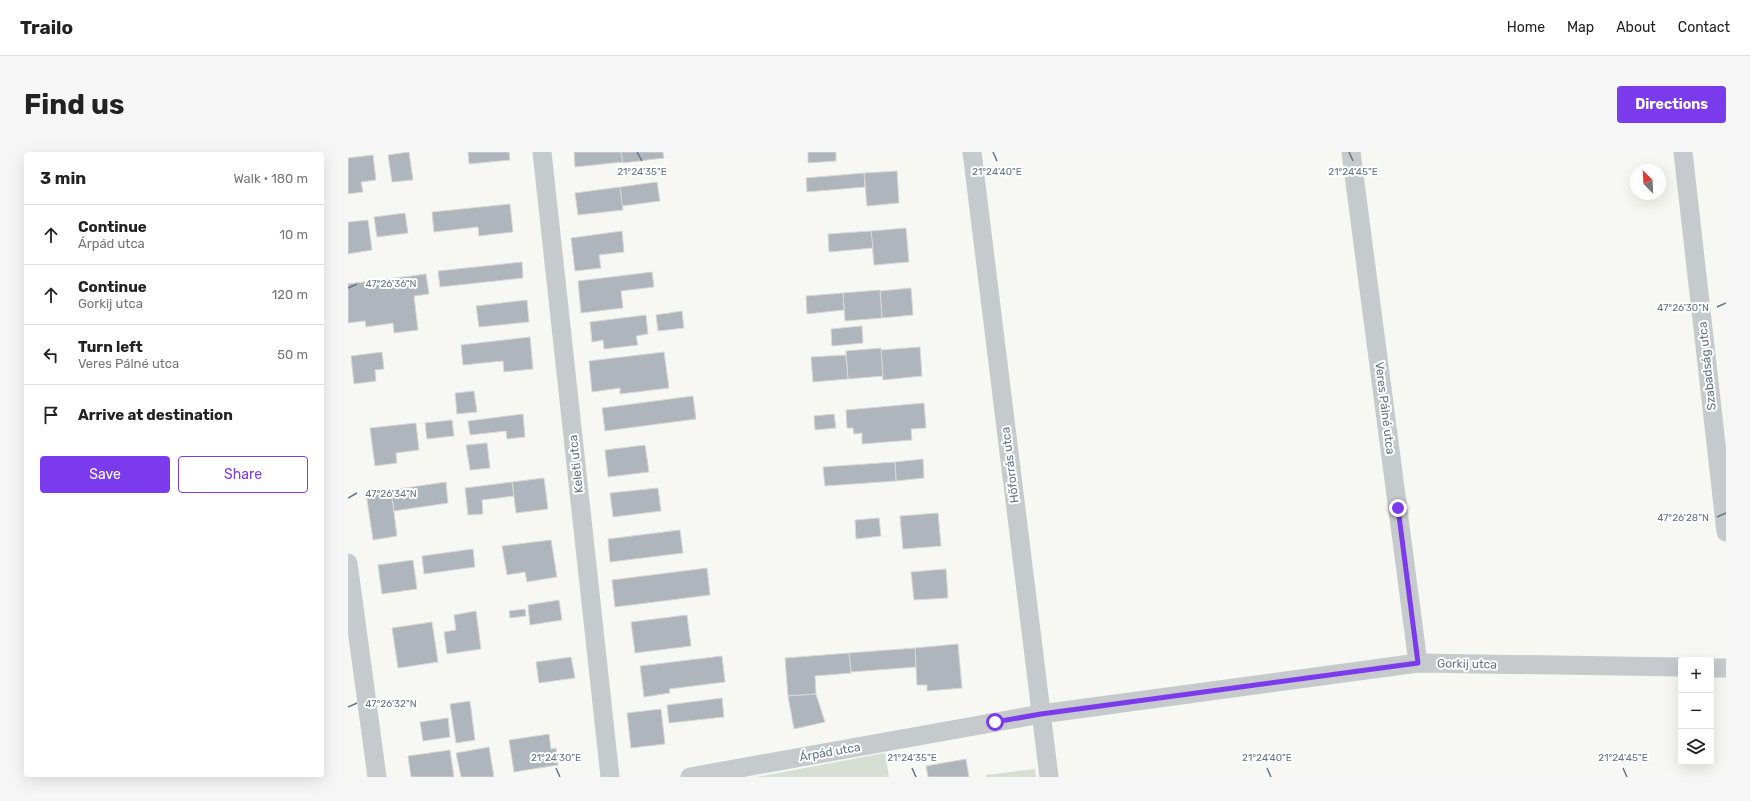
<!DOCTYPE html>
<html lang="en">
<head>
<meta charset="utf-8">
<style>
  body { margin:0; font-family:Rubik,sans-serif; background:#f6f6f6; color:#222 }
  .controls { position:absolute; right:12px; bottom:12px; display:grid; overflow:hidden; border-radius:4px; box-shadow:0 4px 16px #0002 }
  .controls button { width:36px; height:36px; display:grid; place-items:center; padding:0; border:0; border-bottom:1px solid #e0e0e0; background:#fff; color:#222; font:20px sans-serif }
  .compass { position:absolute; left:1282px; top:12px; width:36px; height:36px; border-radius:50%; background:#fff; box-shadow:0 4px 16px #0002; rotate:336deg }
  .stop { position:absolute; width:12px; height:12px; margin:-9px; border:3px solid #7c3aed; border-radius:50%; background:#fff }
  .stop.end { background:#7c3aed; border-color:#fff; box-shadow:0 1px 4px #0008 }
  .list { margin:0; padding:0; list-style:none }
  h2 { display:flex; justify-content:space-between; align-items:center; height:52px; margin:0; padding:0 16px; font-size:17px }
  h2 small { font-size:13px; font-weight:400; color:#767676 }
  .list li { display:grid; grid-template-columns:26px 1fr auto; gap:12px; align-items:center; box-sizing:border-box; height:60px; padding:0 16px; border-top:1px solid #e0e0e0 }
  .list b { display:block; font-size:15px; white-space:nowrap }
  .list p { margin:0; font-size:13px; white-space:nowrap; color:#767676 }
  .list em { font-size:13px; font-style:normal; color:#767676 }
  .actions { display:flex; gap:8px; padding:12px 16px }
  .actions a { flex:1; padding:9px 0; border:1px solid #7c3aed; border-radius:4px; text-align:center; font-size:14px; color:#7c3aed }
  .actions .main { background:#7c3aed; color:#fff }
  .icon { flex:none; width:22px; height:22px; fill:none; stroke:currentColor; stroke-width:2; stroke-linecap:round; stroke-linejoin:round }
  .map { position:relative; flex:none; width:1378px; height:625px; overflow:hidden; border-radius:4px }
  header { display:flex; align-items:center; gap:24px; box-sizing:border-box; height:56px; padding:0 20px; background:#fff; border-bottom:1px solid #e0e0e0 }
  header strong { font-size:19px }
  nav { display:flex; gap:22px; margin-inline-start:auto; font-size:14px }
  .intro { display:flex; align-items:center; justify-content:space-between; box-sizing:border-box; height:96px; padding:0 24px }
  h1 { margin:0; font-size:28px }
  .button { padding:10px 18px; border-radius:4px; background:#7c3aed; color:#fff; font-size:14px; font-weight:700 }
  main { display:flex; gap:24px; padding:0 24px }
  aside { flex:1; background:#fff; border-radius:4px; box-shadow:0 4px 16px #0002 }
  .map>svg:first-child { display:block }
  .green { fill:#d7dfd4 }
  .building { fill:#aeb5bc; stroke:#d8d8d6 }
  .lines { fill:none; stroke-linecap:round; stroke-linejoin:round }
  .street { stroke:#c6cacd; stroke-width:19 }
  .route { stroke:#7c3aed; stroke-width:5 }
  .ticks { fill:none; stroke:#647487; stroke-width:1.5 }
  .labels { text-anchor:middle; stroke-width:4; stroke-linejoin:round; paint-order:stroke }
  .street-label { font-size:12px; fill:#647487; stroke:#fff }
  .ticks-label { font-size:10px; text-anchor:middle; fill:#647487; stroke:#fff; stroke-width:4; stroke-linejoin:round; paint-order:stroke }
</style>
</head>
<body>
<header>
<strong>Trailo</strong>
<nav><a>Home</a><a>Map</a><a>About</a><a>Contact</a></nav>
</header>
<div class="intro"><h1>Find us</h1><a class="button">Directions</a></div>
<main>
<aside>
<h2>3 min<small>Walk · 180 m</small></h2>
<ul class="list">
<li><svg class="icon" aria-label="ahead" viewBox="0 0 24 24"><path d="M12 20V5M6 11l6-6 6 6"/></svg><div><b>Continue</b><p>Árpád utca</p></div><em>10 m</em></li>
<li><svg class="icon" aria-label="ahead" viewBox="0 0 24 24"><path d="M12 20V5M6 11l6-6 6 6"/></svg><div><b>Continue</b><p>Gorkij utca</p></div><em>120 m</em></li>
<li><svg class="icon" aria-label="left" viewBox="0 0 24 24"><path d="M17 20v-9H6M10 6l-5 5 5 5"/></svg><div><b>Turn left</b><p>Veres Pálné utca</p></div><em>50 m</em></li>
<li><svg class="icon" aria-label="arrive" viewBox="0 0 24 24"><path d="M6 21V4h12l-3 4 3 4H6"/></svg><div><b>Arrive at destination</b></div></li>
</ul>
<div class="actions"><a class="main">Save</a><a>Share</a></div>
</aside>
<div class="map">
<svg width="1378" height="625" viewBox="0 0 1378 625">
  <rect width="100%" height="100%" fill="#f7f7f3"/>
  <g class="green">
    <polygon points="537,601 541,625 408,625"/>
    <polygon points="687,617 688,625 638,625 638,623"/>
  </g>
  <g class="building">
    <polygon points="61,0 65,28 44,30 40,3"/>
    <polygon points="120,0 161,0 162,8 121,12"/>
    <polygon points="226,0 273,0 275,10 227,15"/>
    <polygon points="273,0 315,0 316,6 275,11"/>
    <polygon points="460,0 488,0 488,9 460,11"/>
    <polygon points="25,3 28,28 13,30 15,40 0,42 0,6"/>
    <polygon points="549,19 551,51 519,54 516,21"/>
    <polygon points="516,21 517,35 459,40 458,26"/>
    <polygon points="309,30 312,49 274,54 272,35"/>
    <polygon points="272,35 275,58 230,63 227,41"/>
    <polygon points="162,52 165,80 131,84 130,75 86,80 84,60"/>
    <polygon points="57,61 60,81 29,85 26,65"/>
    <polygon points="20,68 24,98 0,102 0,70"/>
    <polygon points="558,76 561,110 526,113 523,79"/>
    <polygon points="274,79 276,100 251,103 253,116 227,119 223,86"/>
    <polygon points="523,79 525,96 481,100 480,82"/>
    <polygon points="174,110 175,126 92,135 90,119"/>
    <polygon points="304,120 306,135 273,139 275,156 233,161 230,129"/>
    <polygon points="78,122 81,142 66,144 70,178 46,181 45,171 18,175 17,169 0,171 0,132"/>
    <polygon points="563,136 565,163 534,166 532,139"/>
    <polygon points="532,138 534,166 497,169 495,141"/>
    <polygon points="495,141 496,158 459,162 458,144"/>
    <polygon points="179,148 181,170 131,175 128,154"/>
    <polygon points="334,159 336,176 310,179 308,163"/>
    <polygon points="298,163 300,182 288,184 290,193 256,197 255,188 244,190 242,170"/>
    <polygon points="514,174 515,191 484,194 483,177"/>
    <polygon points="182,185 185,217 156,220 155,209 115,213 113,193"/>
    <polygon points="572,195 574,224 535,228 533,198"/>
    <polygon points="533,196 535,224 500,227 498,199"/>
    <polygon points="34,200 36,217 27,218 28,229 6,232 3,204"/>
    <polygon points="316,200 321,236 272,242 272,236 244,240 241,209"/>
    <polygon points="498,203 500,227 465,230 463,205"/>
    <polygon points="126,239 129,260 109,262 107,241"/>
    <polygon points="345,244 348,267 257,279 254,256"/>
    <polygon points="576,251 578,276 563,277 564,288 514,292 514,281 506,282 505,276 499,276 498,258"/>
    <polygon points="175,262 177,285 159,287 158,279 122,283 120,269"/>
    <polygon points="486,262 488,276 467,278 466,264"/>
    <polygon points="104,268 106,284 79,287 77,271"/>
    <polygon points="68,271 71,298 48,301 49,311 27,314 22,276"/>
    <polygon points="139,291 142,316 122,318 118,293"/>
    <polygon points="297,293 301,320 260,325 257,298"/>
    <polygon points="575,307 576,326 548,329 547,310"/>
    <polygon points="547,310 548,329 477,334 475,315"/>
    <polygon points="196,326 200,357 168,361 164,330"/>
    <polygon points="98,330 100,351 46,359 43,338"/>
    <polygon points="164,330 166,344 134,348 135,362 120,363 117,336"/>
    <polygon points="310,336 313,359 265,365 262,341"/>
    <polygon points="43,338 49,384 25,388 18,341"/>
    <polygon points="590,361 593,394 555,397 552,364"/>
    <polygon points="531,366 533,384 508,387 507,368"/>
    <polygon points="332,378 335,401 262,410 260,387"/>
    <polygon points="203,388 209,425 179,430 177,420 159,423 154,394"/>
    <polygon points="125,397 127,415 76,422 74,404"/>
    <polygon points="65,408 69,437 34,442 30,413"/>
    <polygon points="359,416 362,443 267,455 264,428"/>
    <polygon points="598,417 600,446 566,448 563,420"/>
    <polygon points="211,448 214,468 182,473 180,453"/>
    <polygon points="177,457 178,464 162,466 161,459"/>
    <polygon points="128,459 133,497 99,502 96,480 108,478 106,463"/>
    <polygon points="339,463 343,494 287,501 283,470"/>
    <polygon points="84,470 90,510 50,516 44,476"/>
    <polygon points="610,492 614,536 579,539 579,533 569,533 567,496"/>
    <polygon points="567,496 568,515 503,520 501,501"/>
    <polygon points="501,501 503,521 467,524 468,542 440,544 437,506"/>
    <polygon points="374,504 377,530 321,537 322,541 296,545 292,514"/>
    <polygon points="223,505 227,526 191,531 188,510"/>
    <polygon points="468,542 477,570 446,577 440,544"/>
    <polygon points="374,546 376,565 321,571 319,553"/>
    <polygon points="122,549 127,588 108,591 102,552"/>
    <polygon points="313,557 317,592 283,596 279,561"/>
    <polygon points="100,566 102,585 75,589 72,570"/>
    <polygon points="201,582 203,597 208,596 210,613 166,620 161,588"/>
    <polygon points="141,595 146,625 113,625 108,601"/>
    <polygon points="102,598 106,625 63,625 60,604"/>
    <polygon points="618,607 621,625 580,625 578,614"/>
  </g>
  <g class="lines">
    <g class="street">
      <polyline points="194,0 262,625"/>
      <polyline points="624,0 701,625"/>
      <polyline points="1003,0 1070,511"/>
      <polyline points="1335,0 1378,380"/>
      <polyline points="0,411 29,625"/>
      <polyline points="1363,516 1378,516"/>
      <polyline points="342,625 693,562 1070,511 1333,515"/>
    </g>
  </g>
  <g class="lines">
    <polyline class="route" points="647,570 693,562 1070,511 1050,356"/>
  </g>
  <path class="ticks" d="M289 0 294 9M645 0 649 9M1001 0 1005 9M0 136 9 132M1369 155 1378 151M0 346 9 341M1369 365 1378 361M0 555 9 551M208 616 212 625M564 616 568 625M919 616 923 625M1275 616 1279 625"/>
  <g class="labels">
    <g class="street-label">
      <text transform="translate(1359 214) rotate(-96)" y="4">Szabadság utca</text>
      <text transform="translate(1037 256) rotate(83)" y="4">Veres Pálné utca</text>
      <text transform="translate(228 312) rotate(-96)" y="4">Keleti utca</text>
      <text transform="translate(662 313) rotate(-97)" y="4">Hőforrás utca</text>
      <text transform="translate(1119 512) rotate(1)" y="4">Gorkij utca</text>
      <text transform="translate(482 600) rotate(-10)" y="4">Árpád utca</text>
    </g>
  </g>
  <g class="ticks-label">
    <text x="294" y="23">21°24'35"E</text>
    <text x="649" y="23">21°24'40"E</text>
    <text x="1005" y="23">21°24'45"E</text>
    <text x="43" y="135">47°26'36"N</text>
    <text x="1335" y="159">47°26'30"N</text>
    <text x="43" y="345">47°26'34"N</text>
    <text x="1335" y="369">47°26'28"N</text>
    <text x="43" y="555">47°26'32"N</text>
    <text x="208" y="609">21°24'30"E</text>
    <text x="564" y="609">21°24'35"E</text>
    <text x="919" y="609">21°24'40"E</text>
    <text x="1275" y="609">21°24'45"E</text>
  </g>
</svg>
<div class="controls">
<button>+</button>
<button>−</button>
<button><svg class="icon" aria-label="layers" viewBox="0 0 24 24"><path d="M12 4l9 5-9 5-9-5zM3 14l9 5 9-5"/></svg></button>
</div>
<svg class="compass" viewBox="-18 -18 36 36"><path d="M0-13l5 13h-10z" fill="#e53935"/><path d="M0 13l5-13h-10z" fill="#767676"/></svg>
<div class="stop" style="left:647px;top:570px"></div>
<div class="stop end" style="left:1050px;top:356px"></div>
</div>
</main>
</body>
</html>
